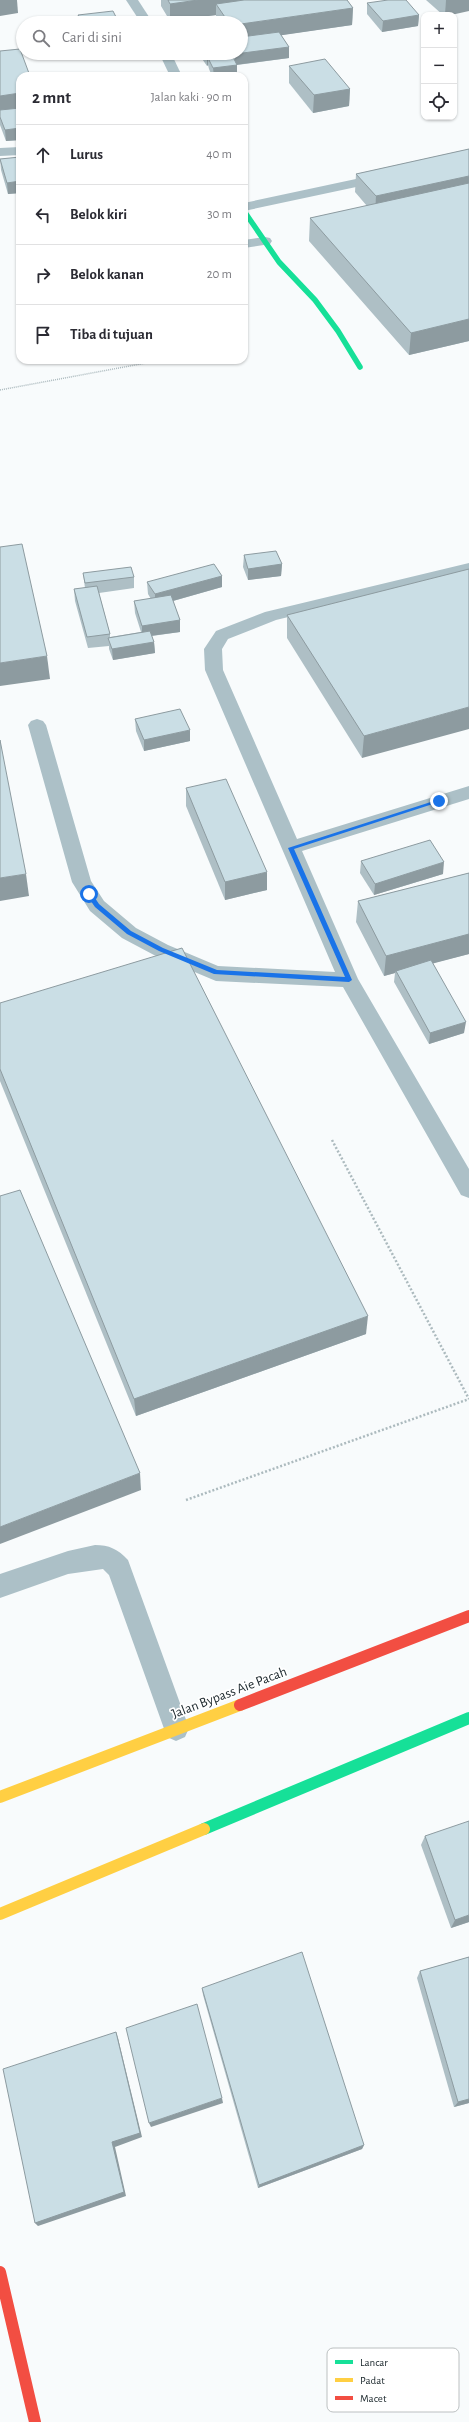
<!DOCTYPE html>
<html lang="id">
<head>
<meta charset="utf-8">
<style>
  body { margin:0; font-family:"Alegreya Sans",sans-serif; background:#f2f2f3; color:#2b2b33 }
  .controls { position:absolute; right:12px; top:12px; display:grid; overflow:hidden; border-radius:8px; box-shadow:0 1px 3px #0004 }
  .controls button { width:36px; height:36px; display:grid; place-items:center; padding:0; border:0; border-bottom:1px solid #e1e1e2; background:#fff; color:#2b2b33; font:20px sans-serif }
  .stop { position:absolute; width:12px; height:12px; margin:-9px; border:3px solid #1a73e8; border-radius:50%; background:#fff }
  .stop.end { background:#1a73e8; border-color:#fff; box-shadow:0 1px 4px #0008 }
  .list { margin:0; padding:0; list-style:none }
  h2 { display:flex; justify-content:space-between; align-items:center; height:52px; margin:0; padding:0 16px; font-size:17px }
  h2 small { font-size:13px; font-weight:400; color:#7c7c81 }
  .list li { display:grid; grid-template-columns:26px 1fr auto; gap:12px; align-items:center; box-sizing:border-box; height:60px; padding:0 16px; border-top:1px solid #e1e1e2 }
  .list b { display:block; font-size:15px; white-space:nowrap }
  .list em { font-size:13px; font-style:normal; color:#7c7c81 }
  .icon { flex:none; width:22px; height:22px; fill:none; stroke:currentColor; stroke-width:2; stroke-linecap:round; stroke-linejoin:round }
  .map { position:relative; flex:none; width:469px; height:2422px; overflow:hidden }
  .search { position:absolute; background:#fff; box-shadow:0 1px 3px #0004; left:16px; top:16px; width:232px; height:44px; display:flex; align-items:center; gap:10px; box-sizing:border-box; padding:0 14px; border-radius:22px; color:#7c7c81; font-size:15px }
  .panel { position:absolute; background:#fff; box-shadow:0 1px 3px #0004; left:16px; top:72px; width:232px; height:292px; border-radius:12px }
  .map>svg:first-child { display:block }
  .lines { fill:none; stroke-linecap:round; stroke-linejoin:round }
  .path-far1 { stroke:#acbabe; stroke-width:1.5; stroke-dasharray:1 1; stroke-linecap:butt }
  .path { stroke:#acbabe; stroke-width:2.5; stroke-dasharray:2 2; stroke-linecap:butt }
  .lane { fill:#acc0c7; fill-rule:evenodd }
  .street { fill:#acc0c7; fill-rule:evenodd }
  .fast-far1 { stroke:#16e098; stroke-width:5.5 }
  .fast { stroke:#16e098; stroke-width:12 }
  .slow { stroke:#ffcf43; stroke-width:12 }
  .jam { stroke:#f24e42; stroke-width:12 }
  .wall { fill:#aebfc5 }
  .shaded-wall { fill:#8d9ba0 }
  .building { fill:#cadee5; stroke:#8d9ba0 }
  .route { fill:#1a73e8 }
  .labels { text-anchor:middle; stroke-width:3.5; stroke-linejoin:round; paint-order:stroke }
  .street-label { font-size:14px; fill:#202c31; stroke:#fff }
  .key { fill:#fff; stroke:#bcc0c1; stroke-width:1 }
  .key-label { font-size:11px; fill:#202c31 }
</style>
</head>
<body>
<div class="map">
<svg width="469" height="2422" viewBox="0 0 469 2422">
  <rect width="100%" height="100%" fill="#f8fbfc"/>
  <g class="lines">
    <polyline class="path-far1" points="0,390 162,360"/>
    <g class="path">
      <polyline points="332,1140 469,1399"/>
      <polyline points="186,1500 469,1399"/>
    </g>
    <g class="lane">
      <polygon points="384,173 391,177 389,180 244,211 244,203"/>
      <polygon points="265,237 270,238 272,241 270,244 244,248 244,240"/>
      <polygon points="469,563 469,573 276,620 228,639 222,649 223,670 297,839 469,786 469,799 302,851 358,979 469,1169 469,1198 461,1195 343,987 216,981 154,955 122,938 90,911 72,882 28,725 31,721 37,719 43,721 46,725 91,881 104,901 136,928 168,945 218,966 335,972 205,670 204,649 216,631 265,612"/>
      <path d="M95 1545C109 1545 118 1549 128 1560L189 1728 185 1737 176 1741 167 1737 109 1575 103 1569 68 1574 0 1598V1574L68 1551Z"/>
    </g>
    <g class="street">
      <polygon points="126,0 138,0 153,23 141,23"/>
      <polygon points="159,53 171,53 182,76 170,76"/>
      <polygon points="20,147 20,155 0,156 0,148"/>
    </g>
    <polyline class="fast-far1" points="244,211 279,262 315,300 338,331 360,367"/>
    <polyline class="fast" points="204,1829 469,1718"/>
    <g class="slow">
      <polyline points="0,1797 240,1705"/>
      <polyline points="0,1914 204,1829"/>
    </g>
    <g class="jam">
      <polyline points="240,1705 469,1616"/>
      <polyline points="0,2272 35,2422"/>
    </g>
  </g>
  <g class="wall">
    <polygon points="161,0 347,0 353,8 352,25 281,35 289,47 289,58 237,65 237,76 212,76 209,69 208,65 207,66 198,53 241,53 241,23 217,23 216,21 216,15 170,21 161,6"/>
    <polygon points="426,0 469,0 451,15 443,15"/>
    <polygon points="367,3 419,15 418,26 382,32 367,14"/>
    <polygon points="78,15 119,23 79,23"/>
    <polygon points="0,51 20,76 20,140 6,141 0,125"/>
    <polygon points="289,66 350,89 349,106 313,113 289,83"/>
    <polygon points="469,149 469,341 409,355 309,241 310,218 367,206 355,192 356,174"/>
    <polygon points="20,157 20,193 8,194 1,170 0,159"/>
    <polygon points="244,555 282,564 281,576 248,580 243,567"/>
    <polygon points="469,569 362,758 287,638 287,615"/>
    <polygon points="83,573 134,577 134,588 99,593 110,634 110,637 141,632 135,613 134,601 151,599 148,594 147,582 222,576 222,587 173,601 180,620 180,632 152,636 154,642 155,653 113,660 109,649 109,646 88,648 75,601 74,589 85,588"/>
    <polygon points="135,719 190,741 144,751 136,731"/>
    <polygon points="186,788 267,890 225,900 186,806"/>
    <polygon points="361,861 443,874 374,895 360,873"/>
    <polygon points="469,873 469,954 433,963 464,1033 429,1044 394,982 395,973 384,976 356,922 358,901"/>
    <polygon points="0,1003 366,1334 136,1416 0,1081"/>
    <polygon points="425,1836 469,1922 451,1928 421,1845"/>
    <polygon points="469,1957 469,2103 454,2107 417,1978 420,1971"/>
    <polygon points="202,1988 364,2145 362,2149 258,2188 203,1995"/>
  </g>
  <g class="shaded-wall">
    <polygon points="0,0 17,0 18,13 0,16"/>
    <polygon points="198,0 273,0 216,4 216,15 170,21 170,4"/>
    <polygon points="446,0 469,0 469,11 451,15 445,15"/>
    <polygon points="353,8 352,25 241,41 241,24"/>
    <polygon points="419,15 418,26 382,32 383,21"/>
    <polygon points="289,47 289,58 235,65 235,54"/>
    <polygon points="217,53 231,53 231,62 208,58 208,65 207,66 207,55"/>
    <polygon points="237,65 237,76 214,76 213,68"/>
    <polygon points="350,89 349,106 313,113 314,95"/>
    <polygon points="20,93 20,111 0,114 0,96"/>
    <polygon points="20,128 20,140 6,141 5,130"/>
    <polygon points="469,176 469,193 375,214 376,196"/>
    <polygon points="20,181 20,193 8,194 7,183"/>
    <polygon points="469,319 469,341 409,355 411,333"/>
    <polygon points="282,564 281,576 248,580 248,569"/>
    <polygon points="222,576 222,587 155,606 155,594"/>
    <polygon points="180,620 180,632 142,637 142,626"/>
    <polygon points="154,642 155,653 113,660 112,649"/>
    <polygon points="47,656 50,679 0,686 0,663"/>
    <polygon points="469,707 469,729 362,758 364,736"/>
    <polygon points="190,730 190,741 144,751 144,740"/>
    <polygon points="444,862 443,874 374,895 375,884"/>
    <polygon points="267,872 267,890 225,900 225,882"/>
    <polygon points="26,874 29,896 0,901 0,878"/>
    <polygon points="469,934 469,954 397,973 396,971 395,973 384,976 386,956"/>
    <polygon points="466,1022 464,1033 429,1044 430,1033"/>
    <polygon points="368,1316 366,1334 136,1416 134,1399"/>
    <polygon points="140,1473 141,1490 0,1544 0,1527"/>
    <polygon points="469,1915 469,1922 451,1928 455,1920"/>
    <polygon points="116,2032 118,2038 142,2137 115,2147 126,2196 38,2226 35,2223"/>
    <polygon points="222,2098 223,2103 151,2127 149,2123"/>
    <polygon points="469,2099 469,2103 454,2107 458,2102"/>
    <polygon points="364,2145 362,2149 258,2188 259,2185"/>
  </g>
  <g class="building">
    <polygon points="168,0 198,0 170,4"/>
    <polygon points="244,0 347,0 353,8 241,24 241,23 229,23 216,4"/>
    <polygon points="388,0 406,0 419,15 383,21 367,3"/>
    <polygon points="113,11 119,23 82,23 78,15"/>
    <polygon points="279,32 289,47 235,54 235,53 241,53 241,37"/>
    <polygon points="20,49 30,76 20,76 20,93 0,96 0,51"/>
    <polygon points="206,53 217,53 207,55"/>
    <polygon points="232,55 237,65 213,68 208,58"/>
    <polygon points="325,59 350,89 314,95 289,66"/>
    <polygon points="20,108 20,128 5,130 0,117 0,110"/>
    <polygon points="469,149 469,176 376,196 356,174"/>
    <polygon points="20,157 20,181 7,183 0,159"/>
    <polygon points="469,183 469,319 411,333 310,218"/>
    <polygon points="22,544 47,656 0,663 0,547"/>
    <polygon points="276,551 282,564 248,569 244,555"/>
    <polygon points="214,564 222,576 155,594 147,582"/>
    <polygon points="131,567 134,577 85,583 83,573"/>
    <polygon points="469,569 469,707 364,736 287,615"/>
    <polygon points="97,586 110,634 87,637 74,589"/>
    <polygon points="171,595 180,620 142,626 134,601"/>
    <polygon points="150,631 154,642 112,649 108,638"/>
    <polygon points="180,709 190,730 144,740 135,719"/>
    <polygon points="0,740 26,874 0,878"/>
    <polygon points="226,779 267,872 225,882 186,788"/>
    <polygon points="430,840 444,862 375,884 361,861"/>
    <polygon points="469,873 469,934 386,956 358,901"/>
    <polygon points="182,948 368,1316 134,1399 0,1069 0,1003"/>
    <polygon points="431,960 466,1022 430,1033 396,971"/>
    <polygon points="20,1190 140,1473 0,1527 0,1196"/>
    <polygon points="469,1821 469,1915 455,1920 425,1836"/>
    <polygon points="302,1952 364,2145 259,2185 202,1988"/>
    <polygon points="469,1957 469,2099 458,2102 420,1971"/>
    <polygon points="197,2004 222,2098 149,2123 126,2028"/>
    <polygon points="116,2032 140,2133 112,2142 124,2192 35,2223 3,2069"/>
  </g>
  <polygon class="route" points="437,800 442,801 294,849 352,980 349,982 214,974 159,951 127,934 95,907 86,894 91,892 99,904 131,931 163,948 217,970 345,977 288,848"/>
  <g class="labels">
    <g class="street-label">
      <text transform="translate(229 1692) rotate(-21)" y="5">Jalan Bypass Aie Pacah</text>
    </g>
  </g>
  <rect x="327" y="2348" width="132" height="64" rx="6" class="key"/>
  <rect x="335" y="2360" width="18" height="4" fill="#16e098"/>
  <rect x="335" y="2378" width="18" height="4" fill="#ffcf43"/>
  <rect x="335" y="2396" width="18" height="4" fill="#f24e42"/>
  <g class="key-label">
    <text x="360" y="2366">Lancar</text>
    <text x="360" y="2384">Padat</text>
    <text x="360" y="2402">Macet</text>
  </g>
</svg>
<div class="controls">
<button>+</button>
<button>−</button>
<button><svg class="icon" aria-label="locate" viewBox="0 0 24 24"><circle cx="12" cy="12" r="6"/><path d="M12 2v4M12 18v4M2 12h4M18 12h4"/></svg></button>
</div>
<div class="stop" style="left:89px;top:894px"></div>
<div class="stop end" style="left:439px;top:801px"></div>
<div class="search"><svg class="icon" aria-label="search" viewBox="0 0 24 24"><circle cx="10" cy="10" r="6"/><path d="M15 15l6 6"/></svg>Cari di sini</div>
<section class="panel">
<h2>2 mnt<small>Jalan kaki · 90 m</small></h2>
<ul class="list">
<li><svg class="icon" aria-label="ahead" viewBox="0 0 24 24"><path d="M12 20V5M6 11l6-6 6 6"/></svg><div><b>Lurus</b></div><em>40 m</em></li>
<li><svg class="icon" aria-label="left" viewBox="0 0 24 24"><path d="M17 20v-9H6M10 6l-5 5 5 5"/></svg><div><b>Belok kiri</b></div><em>30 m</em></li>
<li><svg class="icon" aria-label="right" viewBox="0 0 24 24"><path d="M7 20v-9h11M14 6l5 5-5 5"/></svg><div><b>Belok kanan</b></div><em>20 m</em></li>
<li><svg class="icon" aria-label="arrive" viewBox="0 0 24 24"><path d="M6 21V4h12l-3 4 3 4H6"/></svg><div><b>Tiba di tujuan</b></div></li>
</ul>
</section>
</div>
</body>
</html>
